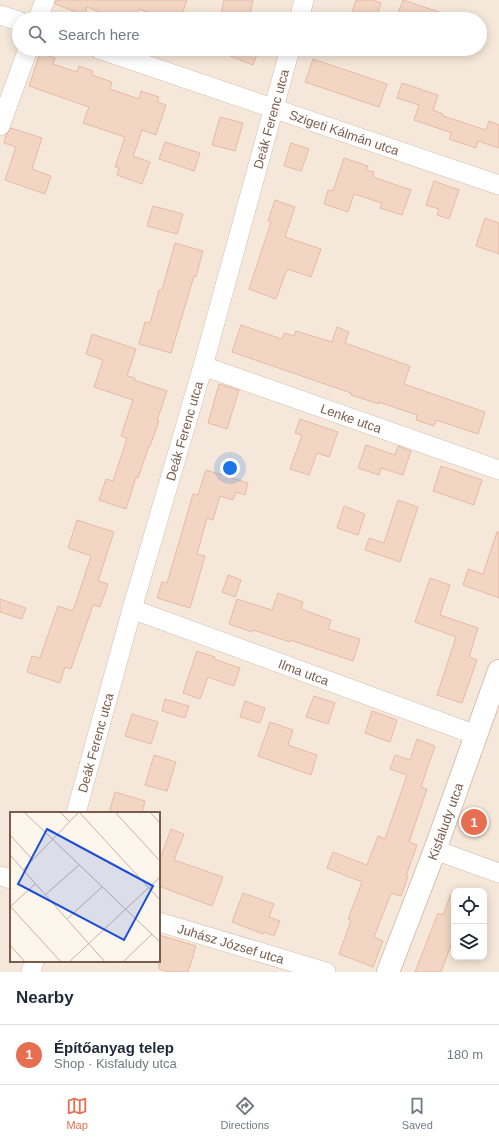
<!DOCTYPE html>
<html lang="en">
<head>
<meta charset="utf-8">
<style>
  body { margin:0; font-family:Arial,sans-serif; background:#f2f2f3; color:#1f2937 }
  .controls { position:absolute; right:12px; bottom:12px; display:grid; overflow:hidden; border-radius:8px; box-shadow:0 2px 10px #0003 }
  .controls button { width:36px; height:36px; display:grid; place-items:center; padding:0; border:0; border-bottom:1px solid #e0e1e3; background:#fff; color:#1f2937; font:20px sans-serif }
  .you { position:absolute; left:230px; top:468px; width:14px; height:14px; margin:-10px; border:3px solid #fff; border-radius:50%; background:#1a73e8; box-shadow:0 0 0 6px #1a73e833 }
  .badge { display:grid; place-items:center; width:26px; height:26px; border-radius:50%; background:#e76f51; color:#fff; font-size:13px; font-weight:700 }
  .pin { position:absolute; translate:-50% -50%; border:2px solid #fff; box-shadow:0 1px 4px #0006 }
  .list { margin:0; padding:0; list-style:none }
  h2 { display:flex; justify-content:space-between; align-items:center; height:52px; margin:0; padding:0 16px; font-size:17px }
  h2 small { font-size:13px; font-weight:400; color:#747a83 }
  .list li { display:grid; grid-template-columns:26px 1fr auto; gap:12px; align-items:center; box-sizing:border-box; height:60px; padding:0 16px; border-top:1px solid #e0e1e3 }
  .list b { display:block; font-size:15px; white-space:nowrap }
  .list p { margin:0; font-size:13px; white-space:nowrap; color:#747a83 }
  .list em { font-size:13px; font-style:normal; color:#747a83 }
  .icon { flex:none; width:22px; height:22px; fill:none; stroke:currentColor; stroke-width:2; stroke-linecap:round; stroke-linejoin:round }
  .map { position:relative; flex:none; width:499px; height:972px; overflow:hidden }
  .search { position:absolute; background:#fff; box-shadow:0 2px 10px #0003; left:12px; right:12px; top:12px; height:44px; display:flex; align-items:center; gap:10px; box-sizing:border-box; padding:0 14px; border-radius:22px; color:#747a83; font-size:15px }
  .sheet { height:112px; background:#fff }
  nav { display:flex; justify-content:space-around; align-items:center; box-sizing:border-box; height:56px; border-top:1px solid #e0e1e3; background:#fff; font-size:11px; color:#747a83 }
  nav a { display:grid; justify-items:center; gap:2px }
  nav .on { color:#e76f51 }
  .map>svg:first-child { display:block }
  .residential { fill:#f5e8da; fill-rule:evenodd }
  .building { fill:#f3d5c3; stroke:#e6bba3 }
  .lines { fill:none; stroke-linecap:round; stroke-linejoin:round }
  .street-casing { stroke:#d1beb0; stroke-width:20 }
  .secondary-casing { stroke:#d6c0b0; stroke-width:24 }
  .street { stroke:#fff; stroke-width:19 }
  .secondary { stroke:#fff; stroke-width:22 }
  .labels { text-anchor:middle; stroke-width:3; stroke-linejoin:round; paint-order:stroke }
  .street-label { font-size:13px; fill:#7a5c4d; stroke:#fffaf3 }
  .inset-road { fill:none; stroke:#c5b3a7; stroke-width:1 }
  .view { fill:#1d4ed8; fill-opacity:0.15; stroke:#1d4ed8; stroke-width:2 }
  .inset-edge { fill:none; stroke:#7a5c4d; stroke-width:2 }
</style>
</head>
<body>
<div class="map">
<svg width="499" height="972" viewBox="0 0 499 972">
  <rect width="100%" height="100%" fill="#fdf6ec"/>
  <path class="residential" d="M0 0H499V972H0ZM19 19H480V49H19ZM11 813H159V961H11ZM454 891H484V957H454Z"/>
  <g class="building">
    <polygon points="56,0 187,0 180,19 168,19 139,9 136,19 118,19 87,7 84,15 55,4"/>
    <polygon points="224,0 253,0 249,19 220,19"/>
    <polygon points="356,0 373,0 381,3 376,19 362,19 351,15"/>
    <polygon points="403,0 454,17 453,19 406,19 397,16"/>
    <polygon points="215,49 259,49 253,65 215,50"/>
    <polygon points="40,53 55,58 53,64 77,72 79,66 93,71 92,75 112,82 110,89 139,99 141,91 159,97 157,102 166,105 156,135 142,130 133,156 150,162 142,184 117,175 119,168 115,167 125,137 83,123 89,107 29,86"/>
    <polygon points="313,59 387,84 379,107 305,82"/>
    <polygon points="402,83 438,95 433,110 443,114 443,116 486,130 489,121 499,125 499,148 478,141 476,148 449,139 452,133 414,120 419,105 397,98"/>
    <polygon points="220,117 243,123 235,151 212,145"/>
    <polygon points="11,128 42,138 32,169 51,176 45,194 5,180 16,147 4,143 6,135"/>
    <polygon points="165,142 200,153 194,171 159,159"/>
    <polygon points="291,143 309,149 301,171 284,166"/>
    <polygon points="344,158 368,166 366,170 374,172 373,177 411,190 402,215 380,208 382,203 354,194 348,212 324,204 328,190 333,191"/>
    <polygon points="434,181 459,190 449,219 437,215 439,209 426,205"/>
    <polygon points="275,200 295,207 285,237 321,249 311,277 287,269 276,299 249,289 271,222 268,221"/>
    <polygon points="153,206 183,214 177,234 147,226"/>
    <polygon points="485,218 499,223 499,254 476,246"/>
    <polygon points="175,243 203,251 196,277 194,276 171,353 139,344 145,322 150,323 159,290 162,290"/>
    <polygon points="241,325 282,339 284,333 294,336 296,331 332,342 337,327 349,332 345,343 410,366 404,384 485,412 478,434 436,420 434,426 416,420 417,415 379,402 379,404 351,395 351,393 232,352"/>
    <polygon points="92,334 136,349 127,376 135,378 134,380 167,391 157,420 159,421 150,446 149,446 138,478 136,477 126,509 99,500 106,479 113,481 127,438 121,436 133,400 94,387 103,360 86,354"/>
    <polygon points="219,384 239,390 227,429 208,423"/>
    <polygon points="300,419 338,432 329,457 317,453 309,475 290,469 302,435 295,433"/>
    <polygon points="366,445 395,455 398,446 411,451 403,475 381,468 379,475 358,468"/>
    <polygon points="441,466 482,480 474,505 433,491"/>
    <polygon points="206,470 248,483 245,495 236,492 233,500 220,496 213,520 207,518 197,554 205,556 190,608 157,598 162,582 167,583 193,494 198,495"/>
    <polygon points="398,500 418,507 400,562 365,550 369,538 384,543"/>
    <polygon points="344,506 365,514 358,535 337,528"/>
    <polygon points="77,520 114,532 98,581 108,584 100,607 93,605 71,669 65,667 60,683 27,672 32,656 40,658 58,606 73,611 91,556 68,548"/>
    <polygon points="497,532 499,532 499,598 463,585 468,569 483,574"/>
    <polygon points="228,575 241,580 235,597 222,592"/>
    <polygon points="430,578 450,585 440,615 478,628 469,657 477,660 462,703 437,695 456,637 415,622"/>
    <polygon points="278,593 303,602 301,609 331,620 328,629 360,639 353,661 290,640 290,642 253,630 252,632 229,624 237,599 272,610"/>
    <polygon points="0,599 26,608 22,619 0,612"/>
    <polygon points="197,651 215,657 214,659 240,668 234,686 208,677 200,699 183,693"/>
    <polygon points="314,696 335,703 328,724 306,717"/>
    <polygon points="165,699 189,706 185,718 162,711"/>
    <polygon points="245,701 265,708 260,723 240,717"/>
    <polygon points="372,711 397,720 390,742 365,733"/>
    <polygon points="132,714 158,722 151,744 125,736"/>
    <polygon points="270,722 293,730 288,745 317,755 311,775 258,756"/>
    <polygon points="417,739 435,746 421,787 427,789 409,842 417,845 406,876 408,877 401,896 391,893 374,937 383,941 373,967 339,954 351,920 348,919 362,882 327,868 333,852 367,865 378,836 385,839 407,775 390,769 395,755 410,760"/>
    <polygon points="154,755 176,762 167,791 145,785"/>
    <polygon points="115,792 145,801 142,813 109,813"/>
    <polygon points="171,829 184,834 174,860 223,877 212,906 159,886 159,862"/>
    <polygon points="452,891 454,891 454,937 441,972 415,972 438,913 443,915"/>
    <polygon points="243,893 274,904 269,917 280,921 274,936 264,932 263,934 232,922"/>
    <polygon points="159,935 196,946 188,972 169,972 159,969"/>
  </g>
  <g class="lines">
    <g class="street-casing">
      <g id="street">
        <polyline points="0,15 19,21"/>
        <polyline points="38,19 45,0"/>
        <polyline points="299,19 304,0"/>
        <path id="s1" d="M99 49 499 185"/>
        <polyline points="0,126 28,49"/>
        <path id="s2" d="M203 366 499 470"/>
        <path id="s3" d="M132 609 476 735"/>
        <path id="s4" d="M76 813 132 609 203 366 290 49"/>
        <polyline points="435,850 499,873"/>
        <polyline points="0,876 11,879"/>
        <path id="s5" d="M159 922 326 972"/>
        <polyline points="31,972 34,961"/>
      </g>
    </g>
    <g class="secondary-casing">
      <g id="secondary">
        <path id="s6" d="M388 972 435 850 499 671"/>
      </g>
    </g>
    <use href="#street" class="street"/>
    <use href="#secondary" class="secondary"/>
  </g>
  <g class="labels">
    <g class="street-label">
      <text dy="5" stroke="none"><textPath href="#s4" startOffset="721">Deák Ferenc utca</textPath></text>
      <text dy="5" stroke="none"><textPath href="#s1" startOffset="259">Szigeti Kálmán utca</textPath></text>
      <text dy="5" stroke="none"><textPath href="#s2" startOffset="157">Lenke utca</textPath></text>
      <text dy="5" stroke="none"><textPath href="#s4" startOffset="397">Deák Ferenc utca</textPath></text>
      <text dy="5" stroke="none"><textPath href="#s3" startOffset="183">Ilma utca</textPath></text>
      <text dy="5" stroke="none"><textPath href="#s4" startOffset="73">Deák Ferenc utca</textPath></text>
      <text dy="5" stroke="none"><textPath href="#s6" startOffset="161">Kisfaludy utca</textPath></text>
      <text dy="5" stroke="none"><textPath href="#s5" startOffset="75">Juhász József utca</textPath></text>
    </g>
  </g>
  <g transform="translate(10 812)">
    <rect width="150" height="150" fill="#fdf6ec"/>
    <path class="inset-road" d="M14 0 150 130M50 0 60 10M69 0 150 88M105 0 150 49M140 0 150 11M0 23 23 48M0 43 95 150M13 58 69 0M35 83 69 53M0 94 51 150M0 95 25 72M57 107 92 75M0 133 15 150M59 150 150 65M113 150 142 122"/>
    <path class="view" d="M37 17 143 74 114 128 8 72Z"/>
    <rect width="150" height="150" class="inset-edge"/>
  </g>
</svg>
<div class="controls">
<button><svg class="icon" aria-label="locate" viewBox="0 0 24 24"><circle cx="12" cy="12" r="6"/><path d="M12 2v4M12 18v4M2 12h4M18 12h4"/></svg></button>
<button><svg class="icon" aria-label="layers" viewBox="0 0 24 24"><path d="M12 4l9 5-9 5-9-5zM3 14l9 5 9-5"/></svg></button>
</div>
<div class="you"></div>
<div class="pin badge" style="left:474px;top:822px">1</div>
<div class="search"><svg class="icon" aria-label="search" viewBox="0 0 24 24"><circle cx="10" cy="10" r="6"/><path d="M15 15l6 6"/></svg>Search here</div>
</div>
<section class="sheet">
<h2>Nearby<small></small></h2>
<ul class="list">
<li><span class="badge">1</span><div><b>Építőanyag telep</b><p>Shop · Kisfaludy utca</p></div><em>180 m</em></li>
</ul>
</section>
<nav>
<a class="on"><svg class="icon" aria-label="map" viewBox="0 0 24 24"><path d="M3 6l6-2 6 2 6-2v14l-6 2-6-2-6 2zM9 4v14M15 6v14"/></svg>Map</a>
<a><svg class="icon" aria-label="directions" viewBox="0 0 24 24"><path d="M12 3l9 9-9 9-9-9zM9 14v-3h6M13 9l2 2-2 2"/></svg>Directions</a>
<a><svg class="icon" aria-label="saved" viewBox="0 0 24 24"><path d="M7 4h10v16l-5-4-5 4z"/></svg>Saved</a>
</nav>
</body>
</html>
